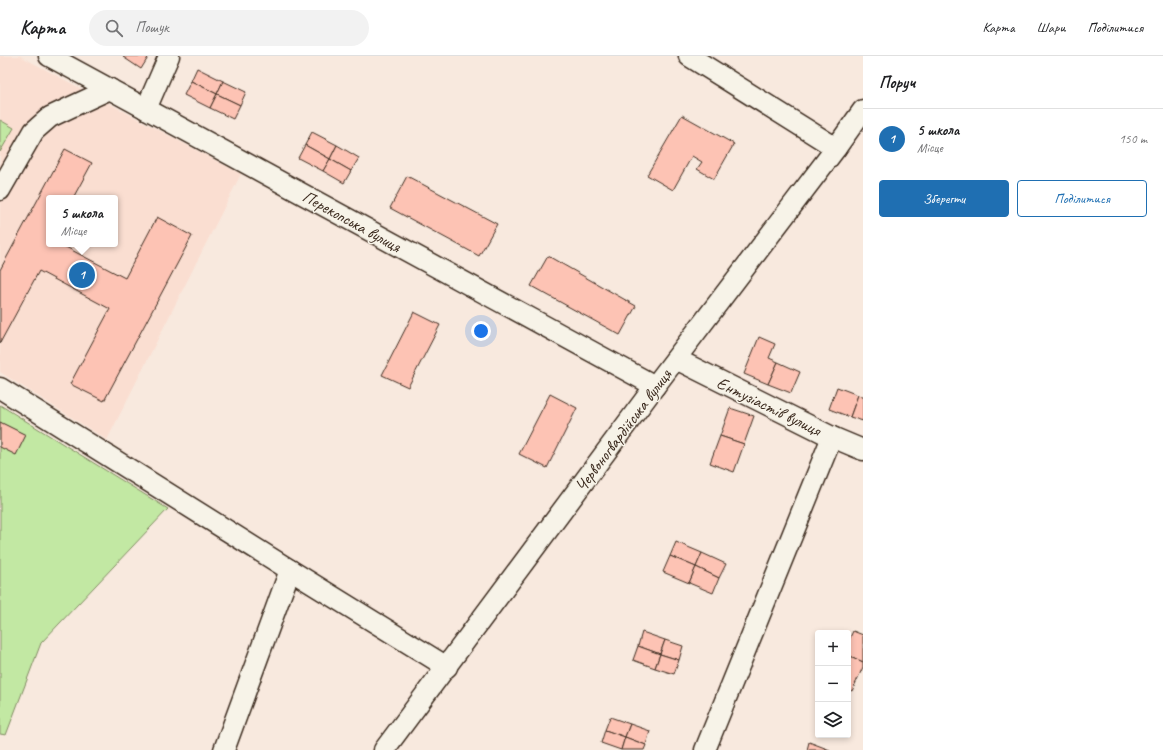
<!DOCTYPE html>
<html lang="uk">
<head>
<meta charset="utf-8">
<style>
  body { margin:0; font-family:Caveat,sans-serif; background:#f2f2f2; color:#202124 }
  .controls { position:absolute; right:12px; bottom:12px; display:grid; overflow:hidden; border-radius:4px; box-shadow:0 2px 6px #0003 }
  .controls button { width:36px; height:36px; display:grid; place-items:center; padding:0; border:0; border-bottom:1px solid #e0e0e0; background:#fff; color:#202124; font:20px sans-serif }
  .you { position:absolute; left:481px; top:275px; width:14px; height:14px; margin:-10px; border:3px solid #fff; border-radius:50%; background:#1a73e8; box-shadow:0 0 0 6px #1a73e833 }
  .badge { display:grid; place-items:center; width:26px; height:26px; border-radius:50%; background:#1f6fb2; color:#fff; font-size:13px; font-weight:700 }
  .pin { position:absolute; translate:-50% -50%; border:2px solid #fff; box-shadow:0 1px 4px #0006 }
  .popup { position:absolute; left:46px; top:139px; width:72px; height:52px; box-sizing:border-box; display:grid; place-content:center; border-radius:4px; background:#fff; filter:drop-shadow(0 1px 3px #0005); font-size:13px; white-space:nowrap; color:#757577 }
  .popup b { font-size:15px; color:#202124 }
  .popup::after { content:''; position:absolute; left:50%; top:100%; margin-left:-8px; border:8px solid transparent; border-top-color:#fff }
  .list { margin:0; padding:0; list-style:none }
  h2 { display:flex; justify-content:space-between; align-items:center; height:52px; margin:0; padding:0 16px; font-size:17px }
  h2 small { font-size:13px; font-weight:400; color:#757577 }
  .list li { display:grid; grid-template-columns:26px 1fr auto; gap:12px; align-items:center; box-sizing:border-box; height:60px; padding:0 16px; border-top:1px solid #e0e0e0 }
  .list b { display:block; font-size:15px; white-space:nowrap }
  .list p { margin:0; font-size:13px; white-space:nowrap; color:#757577 }
  .list em { font-size:13px; font-style:normal; color:#757577 }
  .actions { display:flex; gap:8px; padding:12px 16px }
  .actions a { flex:1; padding:9px 0; border:1px solid #1f6fb2; border-radius:4px; text-align:center; font-size:14px; color:#1f6fb2 }
  .actions .main { background:#1f6fb2; color:#fff }
  .icon { flex:none; width:22px; height:22px; fill:none; stroke:currentColor; stroke-width:2; stroke-linecap:round; stroke-linejoin:round }
  .map { position:relative; flex:none; width:863px; height:694px; overflow:hidden }
  header { display:flex; align-items:center; gap:24px; box-sizing:border-box; height:56px; padding:0 20px; background:#fff; border-bottom:1px solid #e0e0e0 }
  header strong { font-size:19px }
  nav { display:flex; gap:22px; margin-inline-start:auto; font-size:14px }
  .search { width:280px; height:36px; background:#f2f2f2; display:flex; align-items:center; gap:10px; box-sizing:border-box; padding:0 14px; border-radius:22px; color:#757577; font-size:15px }
  main { display:flex }
  aside { flex:1; background:#fff }
  .map>svg:first-child { display:block }
  .built { fill:#faded1; fill-rule:evenodd }
  .green { fill:#c2e8a3; stroke:#7e8960 }
  .building { fill:#fdc3b4; stroke:#3b2a1e }
  .lines { fill:none; stroke-linecap:round; stroke-linejoin:round }
  .minor-casing { stroke:#3b2a1e; stroke-width:23 }
  .minor { stroke:#f7f3e8; stroke-width:20 }
  .labels { text-anchor:middle; stroke-width:3; stroke-linejoin:round; paint-order:stroke }
  .street-label { font-size:17px; fill:#3b2a1e; stroke:#f7f3e8 }
</style>
</head>
<body>
<header>
<strong>Карта</strong>
<div class="search"><svg class="icon" aria-label="search" viewBox="0 0 24 24"><circle cx="10" cy="10" r="6"/><path d="M15 15l6 6"/></svg>Пошук</div>
<nav><a>Карта</a><a>Шари</a><a>Поділитися</a></nav>
</header>
<main>
<div class="map">
<svg width="863" height="694" viewBox="0 0 863 694">
  <rect width="100%" height="100%" fill="#f8e9de"/>
  <filter id="ink" filterUnits="userSpaceOnUse"><feTurbulence type="fractalNoise" baseFrequency=".025" numOctaves="2"/><feDisplacementMap in="SourceGraphic" scale="8" xChannelSelector="R" yChannelSelector="G"/><feConvolveMatrix kernelMatrix="1 2 1 2 8 2 1 2 1" color-interpolation-filters="sRGB"/></filter>
  <g filter="url(#ink)">
    <path class="built" d="M0 0H20L241 118 107 384 0 316ZM49 142H115V188H49Z"/>
    <g class="green">
      <polygon points="0,64 14,72 0,96"/>
      <polygon points="0,349 168,453 41,587 6,679 0,678"/>
    </g>
    <g class="building">
      <polygon points="124,0 149,0 141,13 123,1"/>
      <polygon points="197,12 223,25 217,38 191,25"/>
      <polygon points="191,25 217,38 210,52 184,39"/>
      <polygon points="223,25 246,36 240,49 217,38"/>
      <polygon points="217,38 240,49 233,63 210,52"/>
      <polygon points="682,59 734,88 714,123 697,113 702,106 692,100 673,134 647,119"/>
      <polygon points="312,76 337,89 330,103 305,89"/>
      <polygon points="305,89 330,103 323,115 298,102"/>
      <polygon points="337,89 359,102 351,115 330,103"/>
      <polygon points="65,93 92,107 73,142 49,142 49,188 60,188 125,222 157,161 192,180 104,345 70,328 110,253 39,215 0,287 0,214"/>
      <polygon points="330,103 351,115 344,127 323,115"/>
      <polygon points="407,120 497,168 479,200 390,152"/>
      <polygon points="548,200 636,250 620,279 531,230"/>
      <polygon points="414,256 440,269 408,331 382,319"/>
      <polygon points="759,281 775,288 769,302 778,306 768,328 744,318"/>
      <polygon points="778,306 800,316 791,337 768,328"/>
      <polygon points="837,331 858,339 850,361 829,353"/>
      <polygon points="550,338 577,352 547,412 519,398"/>
      <polygon points="858,339 863,341 863,365 850,361"/>
      <polygon points="730,352 754,360 744,388 720,380"/>
      <polygon points="0,366 26,379 16,399 0,391"/>
      <polygon points="720,380 744,388 734,416 710,407"/>
      <polygon points="676,486 702,497 696,511 670,500"/>
      <polygon points="702,497 726,508 719,522 696,511"/>
      <polygon points="670,500 696,511 689,527 663,516"/>
      <polygon points="696,511 719,522 713,537 689,527"/>
      <polygon points="853,575 863,579 863,606 848,599 848,586"/>
      <polygon points="642,576 665,584 660,598 638,590"/>
      <polygon points="665,584 683,590 679,604 660,598"/>
      <polygon points="638,590 660,598 655,612 633,604"/>
      <polygon points="660,598 679,604 674,618 655,612"/>
      <polygon points="848,599 863,606 863,611 852,635 848,633"/>
      <polygon points="610,661 630,668 625,681 605,674"/>
      <polygon points="630,668 650,675 646,689 625,681"/>
      <polygon points="605,674 625,681 621,694 601,687"/>
      <polygon points="625,681 646,689 644,694 621,694"/>
      <polygon points="809,686 830,694 807,694"/>
    </g>
    <g class="lines">
      <g class="minor-casing">
        <g id="minor">
          <polyline points="49,0 655,330"/>
          <polyline points="689,0 836,92"/>
          <polyline points="146,53 169,0"/>
          <polyline points="0,134 34,75 50,61 71,51 110,33"/>
          <polyline points="676,303 832,381 863,394"/>
          <polyline points="0,332 290,514 447,611"/>
          <polyline points="224,694 290,514"/>
          <polyline points="384,694 655,330 836,92 863,54"/>
          <polyline points="705,694 832,381"/>
        </g>
      </g>
      <use href="#minor" class="minor"/>
    </g>
  </g>
  <g class="labels">
    <g class="street-label">
      <text transform="translate(352 165) rotate(29)" y="6">Перекопська вулиця</text>
      <text transform="translate(769 350) rotate(26)" y="6">Ентузіастів вулиця</text>
      <text transform="translate(623 374) rotate(-53)" y="6">Червоногвардійська вулиця</text>
    </g>
  </g>
</svg>
<div class="controls">
<button>+</button>
<button>−</button>
<button><svg class="icon" aria-label="layers" viewBox="0 0 24 24"><path d="M12 4l9 5-9 5-9-5zM3 14l9 5 9-5"/></svg></button>
</div>
<div class="you"></div>
<div class="pin badge" style="left:82px;top:219px">1</div>
<div class="popup"><b>5 школа</b>Місце</div>
</div>
<aside>
<h2>Поруч<small></small></h2>
<ul class="list">
<li><span class="badge">1</span><div><b>5 школа</b><p>Місце</p></div><em>150 m</em></li>
</ul>
<div class="actions"><a class="main">Зберегти</a><a>Поділитися</a></div>
</aside>
</main>
</body>
</html>
